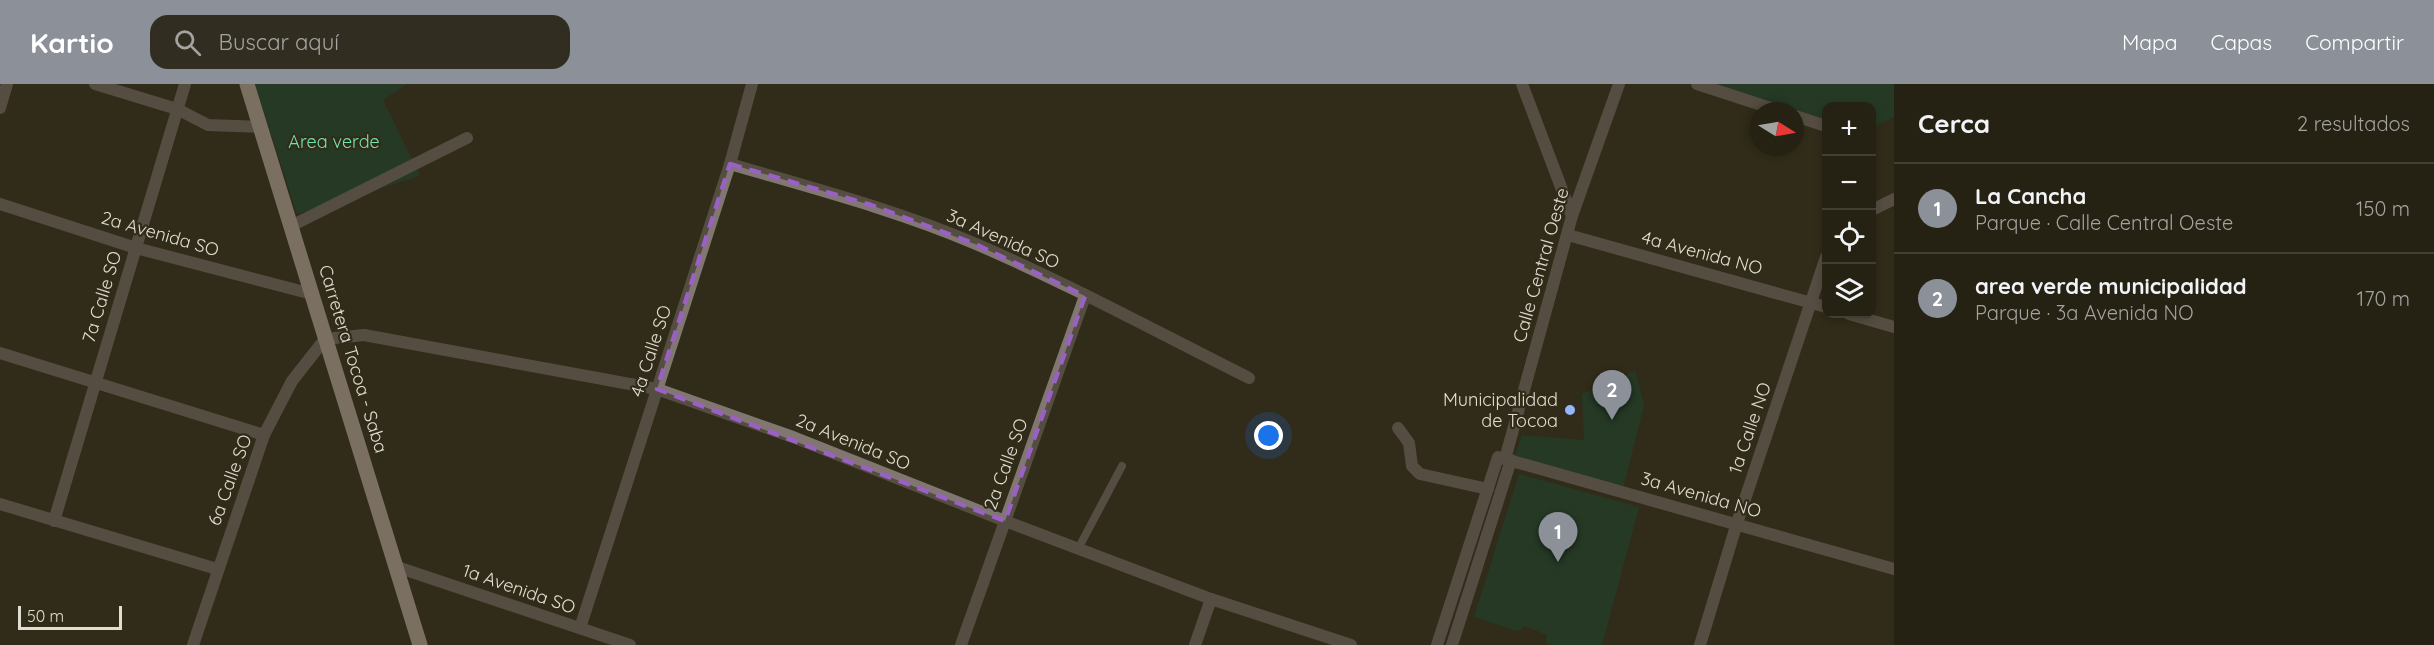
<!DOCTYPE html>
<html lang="es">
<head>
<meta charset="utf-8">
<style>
  body { margin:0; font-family:Quicksand,sans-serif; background:#312e21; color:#f1f3f6 }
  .controls { position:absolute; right:18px; top:18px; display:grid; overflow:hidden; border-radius:12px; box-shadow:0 3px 9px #0003 }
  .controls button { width:54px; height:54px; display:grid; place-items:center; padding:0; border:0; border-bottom:2px solid #423e33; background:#252113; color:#f1f3f6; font:30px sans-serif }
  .compass { position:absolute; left:1750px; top:18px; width:54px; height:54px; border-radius:50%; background:#252113; box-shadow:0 3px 9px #0003; rotate:101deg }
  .scale { position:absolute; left:18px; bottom:15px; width:104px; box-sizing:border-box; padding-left:6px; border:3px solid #e0ddd1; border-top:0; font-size:16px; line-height:21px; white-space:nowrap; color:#e0ddd1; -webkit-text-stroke:4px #312c19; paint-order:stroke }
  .you { position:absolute; left:1269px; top:352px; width:21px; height:21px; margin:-15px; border:4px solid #fff; border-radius:50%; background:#1a73e8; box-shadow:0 0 0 9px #1a73e833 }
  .badge { display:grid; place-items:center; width:39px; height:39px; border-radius:50%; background:#8c9099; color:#fff; font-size:20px; font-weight:700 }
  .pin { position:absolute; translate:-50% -50px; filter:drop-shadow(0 2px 3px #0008) }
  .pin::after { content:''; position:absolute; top:32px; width:21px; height:18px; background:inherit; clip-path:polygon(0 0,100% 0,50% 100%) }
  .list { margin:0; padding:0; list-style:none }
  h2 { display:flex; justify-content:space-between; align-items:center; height:78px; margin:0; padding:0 24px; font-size:26px }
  h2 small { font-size:20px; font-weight:400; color:#a3a3a0 }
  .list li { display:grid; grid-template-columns:39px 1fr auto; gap:18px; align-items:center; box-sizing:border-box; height:90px; padding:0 24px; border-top:2px solid #423e33 }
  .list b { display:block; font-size:22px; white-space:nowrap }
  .list p { margin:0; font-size:20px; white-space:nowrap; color:#a3a3a0 }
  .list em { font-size:20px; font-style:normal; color:#a3a3a0 }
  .icon { flex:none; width:33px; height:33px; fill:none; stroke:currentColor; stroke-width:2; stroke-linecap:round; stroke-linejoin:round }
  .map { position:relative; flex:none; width:1894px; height:561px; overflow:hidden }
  header { display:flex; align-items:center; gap:36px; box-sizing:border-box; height:84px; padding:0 30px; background:#8c9099; color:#fff }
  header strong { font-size:28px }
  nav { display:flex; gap:33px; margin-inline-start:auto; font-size:21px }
  .search { width:420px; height:54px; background:#312e21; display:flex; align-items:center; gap:15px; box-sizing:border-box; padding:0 21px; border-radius:18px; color:#a3a3a0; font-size:22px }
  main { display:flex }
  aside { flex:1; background:#252113 }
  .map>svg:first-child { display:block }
  .green { fill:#184a33 }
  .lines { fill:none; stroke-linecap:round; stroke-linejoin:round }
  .lane { stroke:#817672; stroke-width:8 }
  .street { stroke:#817672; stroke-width:12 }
  .primary { stroke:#d6c1b8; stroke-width:15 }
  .marked { fill:none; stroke:#9961c4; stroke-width:4.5; stroke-dasharray:12 8; stroke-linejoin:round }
  .poi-dot { fill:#95b6fd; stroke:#312c19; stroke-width:2 }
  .labels { text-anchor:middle; stroke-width:4.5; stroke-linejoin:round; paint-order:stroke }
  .park-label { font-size:18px; fill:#73e5ac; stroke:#312c19 }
  .street-label { font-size:18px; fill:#e0ddd1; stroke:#312c19 }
  .poi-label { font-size:18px; fill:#e0ddd1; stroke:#312c19; text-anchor:end }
</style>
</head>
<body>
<header>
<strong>Kartio</strong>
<div class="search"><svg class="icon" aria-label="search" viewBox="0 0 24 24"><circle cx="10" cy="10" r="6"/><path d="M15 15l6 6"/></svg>Buscar aquí</div>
<nav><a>Mapa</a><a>Capas</a><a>Compartir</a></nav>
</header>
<main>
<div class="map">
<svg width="1894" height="561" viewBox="0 0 1894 561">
  <rect width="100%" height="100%" fill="#312c19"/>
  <g class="green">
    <polygon points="255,0 407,0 383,16 420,92 297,130"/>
    <polygon points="1710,0 1894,0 1894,33 1872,43 1872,22 1826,22 1826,37"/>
    <polygon points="1635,287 1644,321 1623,405 1514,374 1522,351 1584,356 1582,310"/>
    <polygon points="1519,390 1639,423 1602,561 1552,561 1545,559 1547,551 1525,542 1518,547 1474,533"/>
  </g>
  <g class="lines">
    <polyline class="lane" points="1078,465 1122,382"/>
    <g class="street">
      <polyline points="95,0 177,25 208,41 261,43"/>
      <polyline points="1522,0 1572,132"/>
      <polyline points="1697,0 1780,27"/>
      <polyline points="0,24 7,0"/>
      <polyline points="1795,32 1826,42"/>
      <path d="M730 80C812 104 897 126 976 160 1069 200 1159 249 1249 294"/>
      <polyline points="0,120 136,164 312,210"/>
      <polyline points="1872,126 1894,115"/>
      <polyline points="291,142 467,54"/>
      <polyline points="1568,151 1826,223"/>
      <polyline points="1849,230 1894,243"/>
      <polyline points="0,269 264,351"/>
      <polyline points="1398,344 1409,359 1412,382 1420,390 1488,405"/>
      <polyline points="1505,375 1572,132 1619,0"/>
      <polyline points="0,420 217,485"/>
      <polyline points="54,437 185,0"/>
      <polyline points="397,483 630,561"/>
      <polyline points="580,544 730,80 752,0"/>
      <polyline points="193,561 264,351 292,297 325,255 364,251 657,305 793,353 1005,437 1211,515 1351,561"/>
      <polyline points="961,561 1085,212"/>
      <polyline points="1195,561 1211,515"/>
      <polyline points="1437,561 1498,373 1894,485"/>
      <polyline points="1452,561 1511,376"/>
      <polyline points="1700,561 1737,439 1826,173"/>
    </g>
    <polyline class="primary" points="247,0 420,561"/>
  </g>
  <path d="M0 0H1894V561H0ZM730 80 871 121 975 160 1085 212 1005 437 657 305Z" fill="#312c19" fill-opacity=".55" fill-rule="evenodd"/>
  <path class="marked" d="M730 80 871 121 975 160 1085 212 1005 437 657 305Z"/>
  <circle class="poi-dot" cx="1570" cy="326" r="6"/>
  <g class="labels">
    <g class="park-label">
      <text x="334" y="64">Area verde</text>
    </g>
    <g class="street-label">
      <text transform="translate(160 150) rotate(16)" y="6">2a Avenida SO</text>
      <text transform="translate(1003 155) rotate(24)" y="6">3a Avenida SO</text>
      <text transform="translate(1702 169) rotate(15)" y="6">4a Avenida NO</text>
      <text transform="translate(1541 181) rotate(-74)" y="6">Calle Central Oeste</text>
      <text transform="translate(102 213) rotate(-73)" y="6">7a Calle SO</text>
      <text transform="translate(651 267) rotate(-72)" y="6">4a Calle SO</text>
      <text transform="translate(353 275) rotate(73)" y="6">Carretera Tocoa - Saba</text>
      <text transform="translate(1750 344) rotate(-71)" y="6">1a Calle NO</text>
      <text transform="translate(853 358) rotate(22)" y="6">2a Avenida SO</text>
      <text transform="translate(1006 380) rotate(-70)" y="6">2a Calle SO</text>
      <text transform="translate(230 396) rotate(-70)" y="6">6a Calle SO</text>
      <text transform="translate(1701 411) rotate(16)" y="6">3a Avenida NO</text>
      <text transform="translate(519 505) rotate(19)" y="6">1a Avenida SO</text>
    </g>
    <g class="poi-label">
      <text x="1558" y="322">Municipalidad<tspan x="1558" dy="21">de Tocoa</tspan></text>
    </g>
  </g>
</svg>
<div class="controls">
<button>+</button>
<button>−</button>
<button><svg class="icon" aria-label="locate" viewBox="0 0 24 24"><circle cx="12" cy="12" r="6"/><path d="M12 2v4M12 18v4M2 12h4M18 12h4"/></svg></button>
<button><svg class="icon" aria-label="layers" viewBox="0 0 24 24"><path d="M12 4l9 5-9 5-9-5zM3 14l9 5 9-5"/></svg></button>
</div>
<svg class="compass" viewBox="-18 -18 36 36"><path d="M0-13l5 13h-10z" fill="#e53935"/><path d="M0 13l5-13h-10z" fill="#a3a3a0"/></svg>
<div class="scale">50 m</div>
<div class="you"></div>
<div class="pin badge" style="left:1558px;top:478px">1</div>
<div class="pin badge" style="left:1612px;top:336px">2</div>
</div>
<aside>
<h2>Cerca<small>2 resultados</small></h2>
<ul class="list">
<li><span class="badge">1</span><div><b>La Cancha</b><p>Parque · Calle Central Oeste</p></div><em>150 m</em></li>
<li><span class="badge">2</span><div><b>area verde municipalidad</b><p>Parque · 3a Avenida NO</p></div><em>170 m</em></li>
</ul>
</aside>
</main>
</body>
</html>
